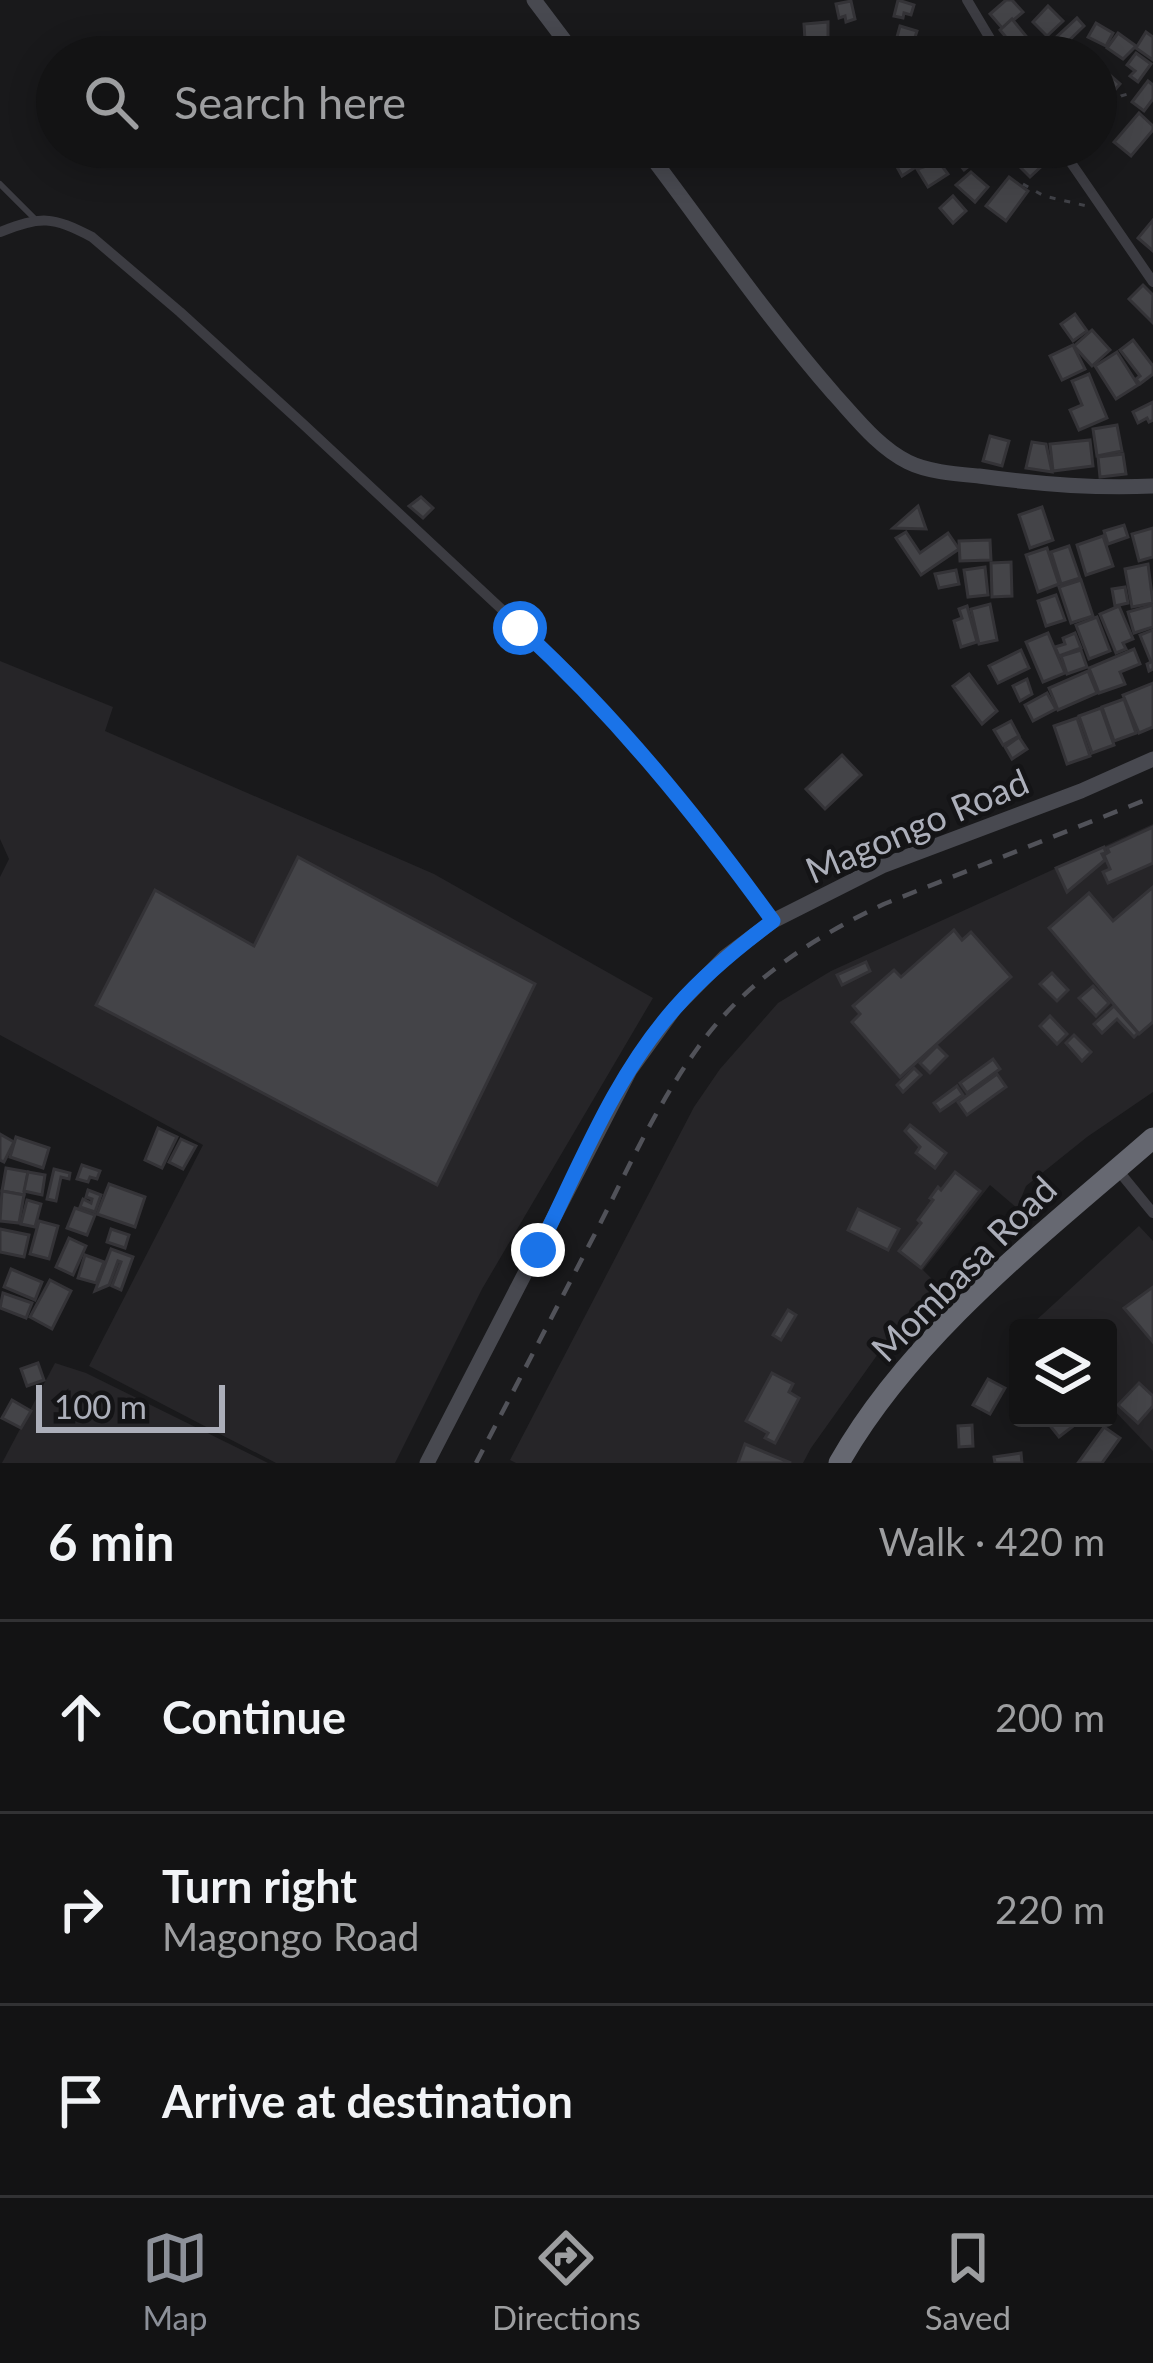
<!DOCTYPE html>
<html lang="en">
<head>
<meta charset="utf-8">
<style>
  body { margin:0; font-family:Lato,sans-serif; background:#1c1c1d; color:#f1f3f6 }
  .controls { position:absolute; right:36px; bottom:36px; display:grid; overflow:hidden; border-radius:12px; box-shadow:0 6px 30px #0003 }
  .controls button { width:108px; height:108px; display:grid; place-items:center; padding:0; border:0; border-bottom:3px solid #323234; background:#131314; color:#f1f3f6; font:60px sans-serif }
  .scale { position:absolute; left:36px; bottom:30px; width:189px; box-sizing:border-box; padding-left:12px; border:6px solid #acafba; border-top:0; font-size:33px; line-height:42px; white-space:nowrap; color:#acafba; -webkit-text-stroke:9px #141416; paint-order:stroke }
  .stop { position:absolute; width:36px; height:36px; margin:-27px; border:9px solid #1a73e8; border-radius:50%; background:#fff }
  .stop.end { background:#1a73e8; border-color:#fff; box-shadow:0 3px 12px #0008 }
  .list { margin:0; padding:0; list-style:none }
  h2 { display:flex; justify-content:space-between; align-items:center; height:156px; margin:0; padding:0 48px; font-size:51px }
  h2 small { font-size:39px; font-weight:400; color:#9d9ea0 }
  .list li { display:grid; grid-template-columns:78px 1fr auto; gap:36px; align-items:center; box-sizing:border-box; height:192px; padding:0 48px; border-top:3px solid #323234 }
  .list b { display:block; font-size:45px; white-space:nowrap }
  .list p { margin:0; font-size:39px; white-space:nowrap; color:#9d9ea0 }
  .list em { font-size:39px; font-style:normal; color:#9d9ea0 }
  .icon { flex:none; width:66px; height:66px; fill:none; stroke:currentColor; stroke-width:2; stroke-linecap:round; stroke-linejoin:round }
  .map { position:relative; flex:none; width:1153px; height:1463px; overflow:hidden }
  .search { position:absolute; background:#131314; box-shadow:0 6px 30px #0003; left:36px; right:36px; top:36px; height:132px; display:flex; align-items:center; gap:30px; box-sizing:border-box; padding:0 42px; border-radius:66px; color:#9d9ea0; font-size:45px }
  .sheet { height:732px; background:#131314 }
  nav { display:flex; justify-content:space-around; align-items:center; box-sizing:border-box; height:168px; border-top:3px solid #323234; background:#131314; font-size:33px; color:#9d9ea0 }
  nav a { display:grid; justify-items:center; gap:6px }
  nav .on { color:#8c9099 }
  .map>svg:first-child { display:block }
  .built { fill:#262528 }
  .building { fill:#444448; stroke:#343337; stroke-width:3 }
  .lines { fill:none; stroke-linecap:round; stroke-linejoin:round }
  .path { stroke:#404147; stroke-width:3; stroke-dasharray:6 9; stroke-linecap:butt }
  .lane { stroke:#3c3c42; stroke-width:6 }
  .street { stroke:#3c3c42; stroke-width:10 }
  .secondary { stroke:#484950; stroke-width:15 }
  .highway { stroke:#666871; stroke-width:21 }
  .rail { stroke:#515259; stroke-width:4.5; stroke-dasharray:15 12; stroke-linecap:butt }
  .route { stroke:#1a73e8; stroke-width:15 }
  .labels { text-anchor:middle; stroke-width:9; stroke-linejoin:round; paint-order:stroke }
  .street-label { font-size:36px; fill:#acafba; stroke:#141416 }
</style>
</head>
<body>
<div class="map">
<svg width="1153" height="1463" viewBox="0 0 1153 1463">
  <rect width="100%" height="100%" fill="#19191b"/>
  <g class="built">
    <polygon points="0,661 113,707 105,731 434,874 653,998 482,1289 395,1463 276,1463 89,1366 203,1145 0,1035 0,877 9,859 0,839"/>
    <polygon points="1153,824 1153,1092 1087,1137 1026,1186 1017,1208 990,1185 923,1270 938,1285 905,1316 811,1448 803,1463 516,1463 510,1460 694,1107 720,1069 778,1003 831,971"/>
    <polygon points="1139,1226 1153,1241 1153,1451 1108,1404 1108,1328 1034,1328 1031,1325"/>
    <polygon points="55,1363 86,1373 268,1463 2,1463"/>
  </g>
  <g class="building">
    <polygon points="898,0 914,5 911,15 904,13 903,18 894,16"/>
    <polygon points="1006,0 1012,0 1023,12 1003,29 990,14"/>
    <polygon points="851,1 855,19 846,22 845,16 839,18 836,4"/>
    <polygon points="1048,6 1063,21 1047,36 1033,22"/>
    <polygon points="1077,18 1084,26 1057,52 1050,43"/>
    <polygon points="1012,19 1026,36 1014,47 1000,30"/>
    <polygon points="828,22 828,40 805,41 804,24"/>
    <polygon points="1096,23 1113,33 1106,46 1088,37"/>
    <polygon points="900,26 917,31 913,44 897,37"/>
    <polygon points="1146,32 1153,37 1153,60 1136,48"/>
    <polygon points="1118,33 1136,46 1123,59 1107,48"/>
    <polygon points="1044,39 1055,57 1038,57 1032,47"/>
    <polygon points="1136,53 1151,64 1138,82 1130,76 1135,71 1127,65"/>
    <polygon points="1103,69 1120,84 1101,106 1096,103 1096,77"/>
    <polygon points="1148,81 1153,85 1153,99 1144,111 1132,102"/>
    <polygon points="1139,113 1153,126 1153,130 1131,156 1114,142"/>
    <polygon points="911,147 919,147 925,161 902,176 896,165 905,162 901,152"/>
    <polygon points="960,147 975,147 982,156 964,170 951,154"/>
    <polygon points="1033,147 1054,147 1058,151 1030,177 1021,168 1029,162 1023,156"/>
    <polygon points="939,162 948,174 928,187 917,169"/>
    <polygon points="971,172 988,187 975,202 956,185"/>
    <polygon points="1009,177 1028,191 1006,221 986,206"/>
    <polygon points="953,196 966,211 953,223 940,208"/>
    <polygon points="1153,220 1153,251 1138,238"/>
    <polygon points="1143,285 1153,295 1152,322 1129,299"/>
    <polygon points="1075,314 1087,331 1073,341 1061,324"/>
    <polygon points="1092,330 1110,350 1092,366 1074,346"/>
    <polygon points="1133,340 1153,366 1153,374 1140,384 1136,379 1140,376 1120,350"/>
    <polygon points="1073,345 1085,369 1062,380 1050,356"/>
    <polygon points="1117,352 1138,385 1116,399 1095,366"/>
    <polygon points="1089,374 1107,418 1079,430 1070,410 1082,405 1072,381"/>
    <polygon points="1153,402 1153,420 1149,422 1147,418 1138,423 1133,412"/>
    <polygon points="1117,425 1122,451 1097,456 1093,429"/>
    <polygon points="990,436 1009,441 1002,466 983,461"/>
    <polygon points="1090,440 1093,466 1053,471 1050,444"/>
    <polygon points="1032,442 1046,444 1052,472 1026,468"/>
    <polygon points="1123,454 1126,474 1100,477 1098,457"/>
    <polygon points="421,497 433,508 423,518 409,506"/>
    <polygon points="918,506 926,529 893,528"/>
    <polygon points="1042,507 1053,540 1030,548 1019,515"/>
    <polygon points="1124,525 1128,537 1108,544 1104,531"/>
    <polygon points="1153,528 1153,557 1139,561 1132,534"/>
    <polygon points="906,532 920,553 948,533 959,549 921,575 896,538"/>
    <polygon points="1103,536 1113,566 1086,575 1077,545"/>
    <polygon points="990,540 991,560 960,561 959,541"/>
    <polygon points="1069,546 1080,578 1061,584 1051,552"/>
    <polygon points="1047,548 1059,584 1038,592 1026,555"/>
    <polygon points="1011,562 1012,596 992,597 991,563"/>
    <polygon points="1148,564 1153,603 1132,607 1125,569"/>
    <polygon points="985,567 988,595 968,597 964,570"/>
    <polygon points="956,570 959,584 939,588 935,574"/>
    <polygon points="1081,580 1093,616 1071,623 1059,587"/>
    <polygon points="1125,587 1128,603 1115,606 1112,589"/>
    <polygon points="1056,595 1065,620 1046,626 1038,601"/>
    <polygon points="990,604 997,640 979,644 971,609"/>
    <polygon points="1153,605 1153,627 1134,633 1128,612"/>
    <polygon points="967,606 977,642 961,647 954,621 962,618 959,609"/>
    <polygon points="1119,606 1133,639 1123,643 1126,649 1116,653 1100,614"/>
    <polygon points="1097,617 1110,651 1089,659 1076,625"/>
    <polygon points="1153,630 1153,669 1149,671 1147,664 1151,662 1140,635"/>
    <polygon points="1048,633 1065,673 1043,682 1026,642"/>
    <polygon points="1075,633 1081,648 1059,656 1055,647 1065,644 1063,638"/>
    <polygon points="1134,649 1140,664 1120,672 1125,684 1099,693 1089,668"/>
    <polygon points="1021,650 1029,668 998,683 989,666"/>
    <polygon points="1081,650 1087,667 1067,674 1061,656"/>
    <polygon points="1088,671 1097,693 1058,710 1049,688"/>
    <polygon points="969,674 997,711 982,724 953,686"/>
    <polygon points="1027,679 1032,694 1020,701 1013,686"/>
    <polygon points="1153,683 1153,727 1139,733 1123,695"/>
    <polygon points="1047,693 1056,709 1033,721 1025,705"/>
    <polygon points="1124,699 1136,733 1114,741 1102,707"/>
    <polygon points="1101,708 1114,745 1092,753 1079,716"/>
    <polygon points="1077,718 1090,756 1067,764 1054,726"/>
    <polygon points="1011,721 1019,736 1003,745 994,730"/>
    <polygon points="1019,737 1027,749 1012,759 1005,747"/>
    <polygon points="842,755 861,775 825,809 806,789"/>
    <polygon points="1153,827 1153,863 1108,883 1103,872 1110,869 1104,855 1109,852 1107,848"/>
    <polygon points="1104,847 1106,853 1102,854 1105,860 1067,892 1056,868"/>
    <polygon points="298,857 535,984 437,1185 96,1005 155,890 254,946"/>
    <polygon points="1153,887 1153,1022 1139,1034 1049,928 1089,893 1113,921"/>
    <polygon points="954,930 962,940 971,932 1011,977 900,1077 852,1022 860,1014 853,1006 894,970 901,977"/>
    <polygon points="866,962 870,971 842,985 837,975"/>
    <polygon points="1052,973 1068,990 1057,1001 1040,984"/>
    <polygon points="1093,986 1109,1003 1096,1016 1079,998"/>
    <polygon points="1114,1006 1138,1033 1134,1037 1117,1019 1102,1033 1094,1024"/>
    <polygon points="1050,1016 1067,1034 1057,1044 1040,1026"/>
    <polygon points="1074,1035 1091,1052 1082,1061 1066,1043"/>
    <polygon points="937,1046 947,1056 930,1073 920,1063"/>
    <polygon points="993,1059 1000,1069 967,1093 960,1083"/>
    <polygon points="914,1068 921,1075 903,1092 897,1085"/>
    <polygon points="997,1074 1006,1087 967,1115 958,1102"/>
    <polygon points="957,1086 963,1095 940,1111 934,1103"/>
    <polygon points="910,1125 946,1153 935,1168 916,1153 920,1147 905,1131"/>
    <polygon points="158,1128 177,1137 162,1168 145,1160"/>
    <polygon points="0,1134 14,1142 4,1162 0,1160"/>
    <polygon points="16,1137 49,1148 43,1168 10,1157"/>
    <polygon points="181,1139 196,1146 183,1169 169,1162"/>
    <polygon points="82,1165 100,1171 97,1179 90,1177 88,1182 77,1179"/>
    <polygon points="6,1168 28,1172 24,1195 2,1191"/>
    <polygon points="54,1169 70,1173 69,1179 61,1177 56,1201 47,1199"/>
    <polygon points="28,1172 45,1175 42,1195 24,1191"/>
    <polygon points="955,1172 980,1191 921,1268 899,1251 921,1223 918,1220 933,1200 930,1198 938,1187 941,1190"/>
    <polygon points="109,1184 145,1197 135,1227 97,1214"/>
    <polygon points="88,1190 101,1195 95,1212 80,1207 83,1199 91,1203 92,1199 86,1197"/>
    <polygon points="2,1191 24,1195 19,1223 0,1221"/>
    <polygon points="27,1200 41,1204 35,1227 21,1224"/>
    <polygon points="75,1208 95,1215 87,1235 67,1228"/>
    <polygon points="858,1209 899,1229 888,1250 848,1230"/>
    <polygon points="39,1221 58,1226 49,1259 30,1254"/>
    <polygon points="0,1229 29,1235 24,1257 0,1252"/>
    <polygon points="111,1229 129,1235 125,1248 107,1242"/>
    <polygon points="69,1238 86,1246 73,1275 56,1267"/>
    <polygon points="111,1249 133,1257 121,1290 112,1286 121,1262 118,1261 109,1285 95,1291"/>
    <polygon points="85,1255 104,1262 96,1283 78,1278"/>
    <polygon points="11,1269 42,1282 35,1300 4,1287"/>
    <polygon points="50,1280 71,1291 52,1329 30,1317"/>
    <polygon points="1153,1287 1153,1342 1124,1308"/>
    <polygon points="3,1293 32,1303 26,1318 0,1308"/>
    <polygon points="788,1310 796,1315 781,1340 773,1335"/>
    <polygon points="38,1363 44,1380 27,1386 21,1369"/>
    <polygon points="772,1373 793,1384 789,1392 799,1398 775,1443 765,1438 768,1433 746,1421"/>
    <polygon points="988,1379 1005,1388 990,1414 973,1405"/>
    <polygon points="1139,1383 1153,1396 1153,1406 1138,1423 1118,1405"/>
    <polygon points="12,1400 31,1411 21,1428 2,1418"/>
    <polygon points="1044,1418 1065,1418 1072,1427 1059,1437"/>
    <polygon points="972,1425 973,1446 959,1447 958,1426"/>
    <polygon points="1104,1427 1120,1438 1102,1463 1078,1463"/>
    <polygon points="745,1444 791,1463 738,1463"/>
    <polygon points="1021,1453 1022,1463 995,1463 994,1457"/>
  </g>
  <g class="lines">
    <g class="path">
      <polyline points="1096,113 1121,96 1131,93"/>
      <polyline points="1023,184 1044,196 1087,206"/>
    </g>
    <polyline class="lane" points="0,184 35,219"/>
    <g class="street">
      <polyline points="967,0 1001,57"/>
      <polyline points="1057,147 1065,154 1153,282"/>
      <path d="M0 232C41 216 52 216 92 237L180 312 303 424 569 672 671 787 773 921"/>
      <polyline points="1117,1169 1153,1213"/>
    </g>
    <g class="secondary">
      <polyline points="534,0 577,57"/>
      <path d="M644 147C707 230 765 315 834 394 856 418 878 447 908 462 928 472 957 474 979 476 1037 484 1095 489 1153 486"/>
      <polyline points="427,1463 630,1070 675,1008 725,957 773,921 882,866 1081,791 1153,759"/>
    </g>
    <path class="highway" d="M839 1463C912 1334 1043 1234 1153 1138"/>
    <path class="rail" d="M476 1463C517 1384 558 1305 599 1226 629 1166 658 1103 697 1049 744 982 812 938 884 904L1153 797"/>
  </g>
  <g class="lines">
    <path class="route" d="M520 628C616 716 697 816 773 921 738 947 705 974 676 1007 614 1076 579 1168 538 1250"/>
  </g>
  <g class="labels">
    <g class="street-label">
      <text transform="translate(917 826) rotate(-23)" y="13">Magongo Road</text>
      <text transform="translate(964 1269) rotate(-45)" y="13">Mombasa Road</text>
    </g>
  </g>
</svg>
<div class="controls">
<button><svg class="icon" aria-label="layers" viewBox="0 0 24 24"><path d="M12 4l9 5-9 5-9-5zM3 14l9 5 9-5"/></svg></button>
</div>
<div class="scale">100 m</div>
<div class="stop" style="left:520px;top:628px"></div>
<div class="stop end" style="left:538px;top:1250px"></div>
<div class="search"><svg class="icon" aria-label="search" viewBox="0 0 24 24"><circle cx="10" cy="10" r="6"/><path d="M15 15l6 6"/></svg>Search here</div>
</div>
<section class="sheet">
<h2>6 min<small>Walk · 420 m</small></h2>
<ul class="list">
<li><svg class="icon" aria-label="ahead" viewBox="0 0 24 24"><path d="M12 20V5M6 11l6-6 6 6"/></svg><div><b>Continue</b></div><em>200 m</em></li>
<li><svg class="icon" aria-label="right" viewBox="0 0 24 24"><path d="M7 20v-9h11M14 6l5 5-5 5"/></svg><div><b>Turn right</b><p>Magongo Road</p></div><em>220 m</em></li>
<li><svg class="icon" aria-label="arrive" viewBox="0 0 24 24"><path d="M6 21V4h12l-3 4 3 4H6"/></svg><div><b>Arrive at destination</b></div></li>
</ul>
</section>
<nav>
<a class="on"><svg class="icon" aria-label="map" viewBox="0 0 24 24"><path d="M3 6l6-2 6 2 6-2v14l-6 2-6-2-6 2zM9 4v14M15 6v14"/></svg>Map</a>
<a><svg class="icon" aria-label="directions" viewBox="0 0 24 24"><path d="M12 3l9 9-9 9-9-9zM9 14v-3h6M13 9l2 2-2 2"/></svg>Directions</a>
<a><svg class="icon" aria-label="saved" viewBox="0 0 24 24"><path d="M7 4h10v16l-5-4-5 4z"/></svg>Saved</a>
</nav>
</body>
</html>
